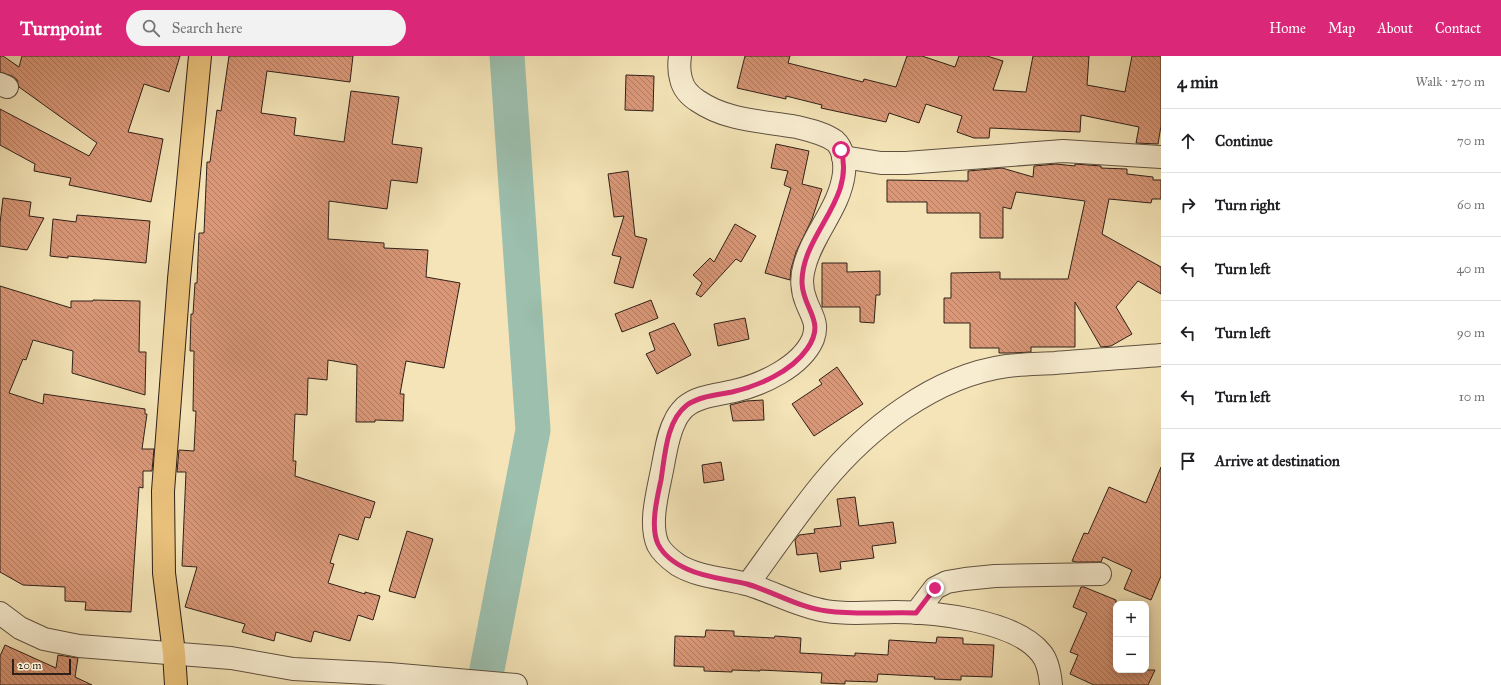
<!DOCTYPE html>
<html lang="en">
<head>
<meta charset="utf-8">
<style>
  body { margin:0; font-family:"IM FELL Great Primer",serif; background:#f2f2f2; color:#202124 }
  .controls { position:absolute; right:12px; bottom:12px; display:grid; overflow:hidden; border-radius:8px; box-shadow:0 2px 10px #0003 }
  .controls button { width:36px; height:36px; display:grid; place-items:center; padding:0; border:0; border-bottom:1px solid #e0e0e0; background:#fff; color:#202124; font:20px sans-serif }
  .scale { position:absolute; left:12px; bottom:10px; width:59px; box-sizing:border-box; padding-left:4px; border:2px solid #2f2018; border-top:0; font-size:11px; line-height:14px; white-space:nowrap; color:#2f2018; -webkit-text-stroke:3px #f8edd0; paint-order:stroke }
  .stop { position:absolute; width:12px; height:12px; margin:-9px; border:3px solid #db2777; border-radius:50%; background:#fff }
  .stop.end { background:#db2777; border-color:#fff; box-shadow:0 1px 4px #0008 }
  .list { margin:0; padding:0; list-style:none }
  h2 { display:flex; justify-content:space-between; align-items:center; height:52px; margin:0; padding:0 16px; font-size:17px }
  h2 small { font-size:13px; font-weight:400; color:#757577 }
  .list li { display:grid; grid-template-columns:26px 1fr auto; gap:12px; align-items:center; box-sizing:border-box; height:64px; padding:0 16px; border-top:1px solid #e0e0e0 }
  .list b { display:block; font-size:15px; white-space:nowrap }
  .list em { font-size:13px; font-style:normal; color:#757577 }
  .icon { flex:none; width:22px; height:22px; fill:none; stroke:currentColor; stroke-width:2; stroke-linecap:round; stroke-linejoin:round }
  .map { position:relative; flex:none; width:1161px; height:629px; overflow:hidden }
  header { display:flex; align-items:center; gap:24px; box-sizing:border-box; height:56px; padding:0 20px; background:#db2777; color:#fff }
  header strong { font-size:19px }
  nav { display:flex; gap:22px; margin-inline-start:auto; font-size:14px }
  .search { width:280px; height:36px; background:#f2f2f2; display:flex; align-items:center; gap:10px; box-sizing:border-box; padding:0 14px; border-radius:22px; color:#757577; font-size:15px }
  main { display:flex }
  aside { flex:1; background:#fff }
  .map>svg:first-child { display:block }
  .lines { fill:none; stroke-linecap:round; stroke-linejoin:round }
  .river { stroke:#9cbfae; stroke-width:35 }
  .building { fill:url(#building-back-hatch); stroke:#2f2018 }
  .minor-casing { stroke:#605140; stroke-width:24 }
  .highway-casing { stroke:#2f2018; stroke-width:24 }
  .minor { stroke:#f8edd0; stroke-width:22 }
  .highway { stroke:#eac27c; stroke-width:22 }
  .route { stroke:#db2777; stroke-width:5 }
</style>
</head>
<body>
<header>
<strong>Turnpoint</strong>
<div class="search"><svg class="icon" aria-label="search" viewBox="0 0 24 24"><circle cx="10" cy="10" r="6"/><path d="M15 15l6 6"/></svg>Search here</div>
<nav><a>Home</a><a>Map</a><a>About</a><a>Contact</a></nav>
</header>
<main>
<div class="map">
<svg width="1161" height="629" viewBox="0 0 1161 629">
  <defs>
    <pattern id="building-back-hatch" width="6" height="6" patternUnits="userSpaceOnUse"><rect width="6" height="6" fill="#da9879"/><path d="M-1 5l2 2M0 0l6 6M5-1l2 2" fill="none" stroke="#b17c62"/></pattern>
  </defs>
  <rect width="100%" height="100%" fill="#f4e4b7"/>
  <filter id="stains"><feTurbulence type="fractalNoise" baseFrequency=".005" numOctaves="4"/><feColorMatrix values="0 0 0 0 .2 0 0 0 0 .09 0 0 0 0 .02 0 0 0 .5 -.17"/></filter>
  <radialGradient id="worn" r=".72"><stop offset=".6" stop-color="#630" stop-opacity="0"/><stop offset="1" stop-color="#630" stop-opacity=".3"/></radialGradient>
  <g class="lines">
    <polyline class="river" points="484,629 533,374 507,0"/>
  </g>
  <g class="building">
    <polygon points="0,0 3,0 19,11 22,0 180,0 169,36 144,28 128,76 163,83 151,146 69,129 71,122 34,115 35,108 0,89 0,53 89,100 97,87 19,31 17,24 12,20 0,16"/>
    <polygon points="229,0 353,0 350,26 267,15 261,57 296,62 294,79 344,86 351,35 399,41 392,88 422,92 417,127 391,124 387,153 329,145 328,183 384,187 384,192 428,194 426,221 460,227 444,312 406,305 400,338 404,338 403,365 375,364 375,366 356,366 357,309 328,304 327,324 308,322 307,359 295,358 293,405 296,405 295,420 375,446 370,462 365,461 358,484 339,478 330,507 334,508 328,527 365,538 365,536 380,540 373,564 358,559 350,585 314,575 311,586 276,576 274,585 242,576 245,568 185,551 197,511 182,510 186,416 177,416 179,394 194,395 196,355 193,355 194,295 190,295 191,258 193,258 195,227 197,227 199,177 204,177 207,106 210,106 217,54 221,55"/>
    <polygon points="745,0 790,0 788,7 863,26 864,23 896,31 907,0 922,0 955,11 959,0 987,0 1003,5 993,34 1026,36 1033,0 1089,0 1087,29 1125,36 1132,0 1161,0 1161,70 1158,88 1136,87 1139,71 1081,59 1080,76 990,72 989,82 974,82 957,76 962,60 926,48 919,67 889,57 886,66 821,52 822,49 786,40 786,43 737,32"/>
    <polygon points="626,19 654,20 653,55 625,54"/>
    <polygon points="776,88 809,95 802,128 822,133 812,163 796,196 791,213 790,224 765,217 791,132 784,129 788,115 771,112"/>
    <polygon points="1056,108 1075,110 1075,108 1101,110 1101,112 1127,113 1127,118 1153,121 1153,124 1161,124 1161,143 1152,143 1151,147 1109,143 1102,178 1161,211 1161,238 1138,225 1116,251 1132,278 1111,290 1101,291 1075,246 1075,291 1031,291 1031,296 1012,297 999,297 999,292 970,292 970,267 944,267 944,242 951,242 951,217 1000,216 1000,223 1068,223 1085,145 1016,136 1011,153 1003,151 1003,182 980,182 980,157 927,157 927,146 887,146 887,124 968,125 968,115 1002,112 1033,121 1034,110"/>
    <polygon points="628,115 635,180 647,183 633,232 614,227 621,201 612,199 624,160 614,161 608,118"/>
    <polygon points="3,142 31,146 29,160 44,162 27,194 0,190 0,167"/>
    <polygon points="77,159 150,165 146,207 68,200 68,202 50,200 53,163 76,166"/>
    <polygon points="735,168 756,180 741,206 736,203 701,241 696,238 702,227 693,219 710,202 714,206"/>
    <polygon points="822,207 847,207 847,216 880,215 880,239 876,239 874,267 860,266 860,251 822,251"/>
    <polygon points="0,230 71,252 71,245 93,245 93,244 140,245 139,296 146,296 145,339 72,317 73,295 33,284 26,304 23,303 9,337 43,348 44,338 145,353 145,358 147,358 142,393 154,393 152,415 143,415 143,432 139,431 131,556 85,554 86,546 65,545 65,531 23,529 0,516"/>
    <polygon points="651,244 658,262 622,276 615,258"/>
    <polygon points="745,262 749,283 718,290 714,268"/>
    <polygon points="674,267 691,299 657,318 646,298 655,294 649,277"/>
    <polygon points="837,311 863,348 814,380 792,348 822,328 819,324"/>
    <polygon points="763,344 764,364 733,365 730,349 746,345"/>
    <polygon points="721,406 724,424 704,427 702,409"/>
    <polygon points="1161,411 1161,520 1151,544 1124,533 1132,514 1103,501 1101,506 1076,506 1072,505 1084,477 1088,478 1109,431 1146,447"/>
    <polygon points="855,441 859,470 893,466 896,487 872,490 874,502 840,506 841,513 820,516 817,497 797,499 795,484 799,479 815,477 814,473 841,470 837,443"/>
    <polygon points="407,475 433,483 415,542 389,535"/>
    <polygon points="1081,531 1084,531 1116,544 1116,614 1155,614 1148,629 1094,629 1070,618 1078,599 1070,596 1087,557 1073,551"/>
    <polygon points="706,574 734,575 734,580 774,582 775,580 801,582 800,597 855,600 855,597 888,599 889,584 936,587 937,581 963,582 963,588 994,589 992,621 961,620 961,624 934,623 935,621 878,618 877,626 845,625 845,628 821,627 822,617 760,614 760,615 732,614 732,616 704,615 704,611 674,610 675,580 705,581"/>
    <polygon points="5,589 56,612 58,599 78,602 75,621 92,629 0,629 0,600"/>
  </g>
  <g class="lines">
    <g class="minor-casing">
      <g id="minor">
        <path d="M680 0C679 7 679 16 681 23 683 32 690 40 698 45 727 65 763 65 797 71 809 74 824 77 835 85 843 92 845 106 844 117 840 152 812 178 804 212 801 222 802 235 806 245 811 259 819 267 813 283 801 311 761 329 734 335 717 339 698 340 685 351 681 355 677 360 675 365 668 378 666 394 663 409 659 432 648 467 658 489 662 497 671 504 678 509 700 522 726 522 750 529 775 537 800 551 826 555 849 559 872 556 895 556 934 556 1015 564 1041 597 1048 605 1050 618 1051 629"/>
        <polyline points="0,28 7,31"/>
        <polyline points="843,101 881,107 906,107 1063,95 1161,101"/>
        <path d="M748 528C772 495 796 460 822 428 867 373 934 320 1007 310 1023 308 1039 308 1055 307 1090 304 1126 302 1161 299"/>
        <polyline points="0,557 20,572 44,583 79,590 231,602 293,613 389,618 516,629"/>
        <polyline points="916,557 935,532 947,526 965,523 995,520 1100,518"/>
      </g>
    </g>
    <g class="highway-casing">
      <polyline id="highway" points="176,629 174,597 164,517 163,435 179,223 200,0"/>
    </g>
    <use href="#minor" class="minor"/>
    <use href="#highway" class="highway"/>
  </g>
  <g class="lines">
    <path class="route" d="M841 94C856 144 801 179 802 227 803 254 827 265 807 293 791 316 758 330 732 336 717 339 700 340 687 349 666 365 665 400 661 424 657 442 650 471 658 488 664 500 676 508 687 513 706 522 727 523 747 528 774 536 800 552 827 555 857 559 887 556 916 557L935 532"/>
  </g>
  <rect width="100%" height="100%" filter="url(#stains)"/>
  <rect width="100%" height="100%" fill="url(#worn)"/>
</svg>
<div class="controls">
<button>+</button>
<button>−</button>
</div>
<div class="scale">20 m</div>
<div class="stop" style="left:841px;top:94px"></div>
<div class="stop end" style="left:935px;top:532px"></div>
</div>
<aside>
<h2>4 min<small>Walk · 270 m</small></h2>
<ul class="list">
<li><svg class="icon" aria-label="ahead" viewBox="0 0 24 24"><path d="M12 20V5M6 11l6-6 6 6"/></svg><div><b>Continue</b></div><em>70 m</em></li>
<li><svg class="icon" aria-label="right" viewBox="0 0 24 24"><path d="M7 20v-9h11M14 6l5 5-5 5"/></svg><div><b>Turn right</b></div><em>60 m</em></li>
<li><svg class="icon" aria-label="left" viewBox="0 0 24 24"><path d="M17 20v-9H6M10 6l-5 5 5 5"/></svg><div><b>Turn left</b></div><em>40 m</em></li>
<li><svg class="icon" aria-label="left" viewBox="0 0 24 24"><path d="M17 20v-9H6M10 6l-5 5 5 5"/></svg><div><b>Turn left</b></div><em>90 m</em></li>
<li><svg class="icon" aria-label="left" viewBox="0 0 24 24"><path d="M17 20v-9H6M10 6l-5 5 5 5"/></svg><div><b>Turn left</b></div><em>10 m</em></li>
<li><svg class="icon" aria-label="arrive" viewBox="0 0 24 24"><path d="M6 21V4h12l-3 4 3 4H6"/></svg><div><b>Arrive at destination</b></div></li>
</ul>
</aside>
</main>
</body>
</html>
